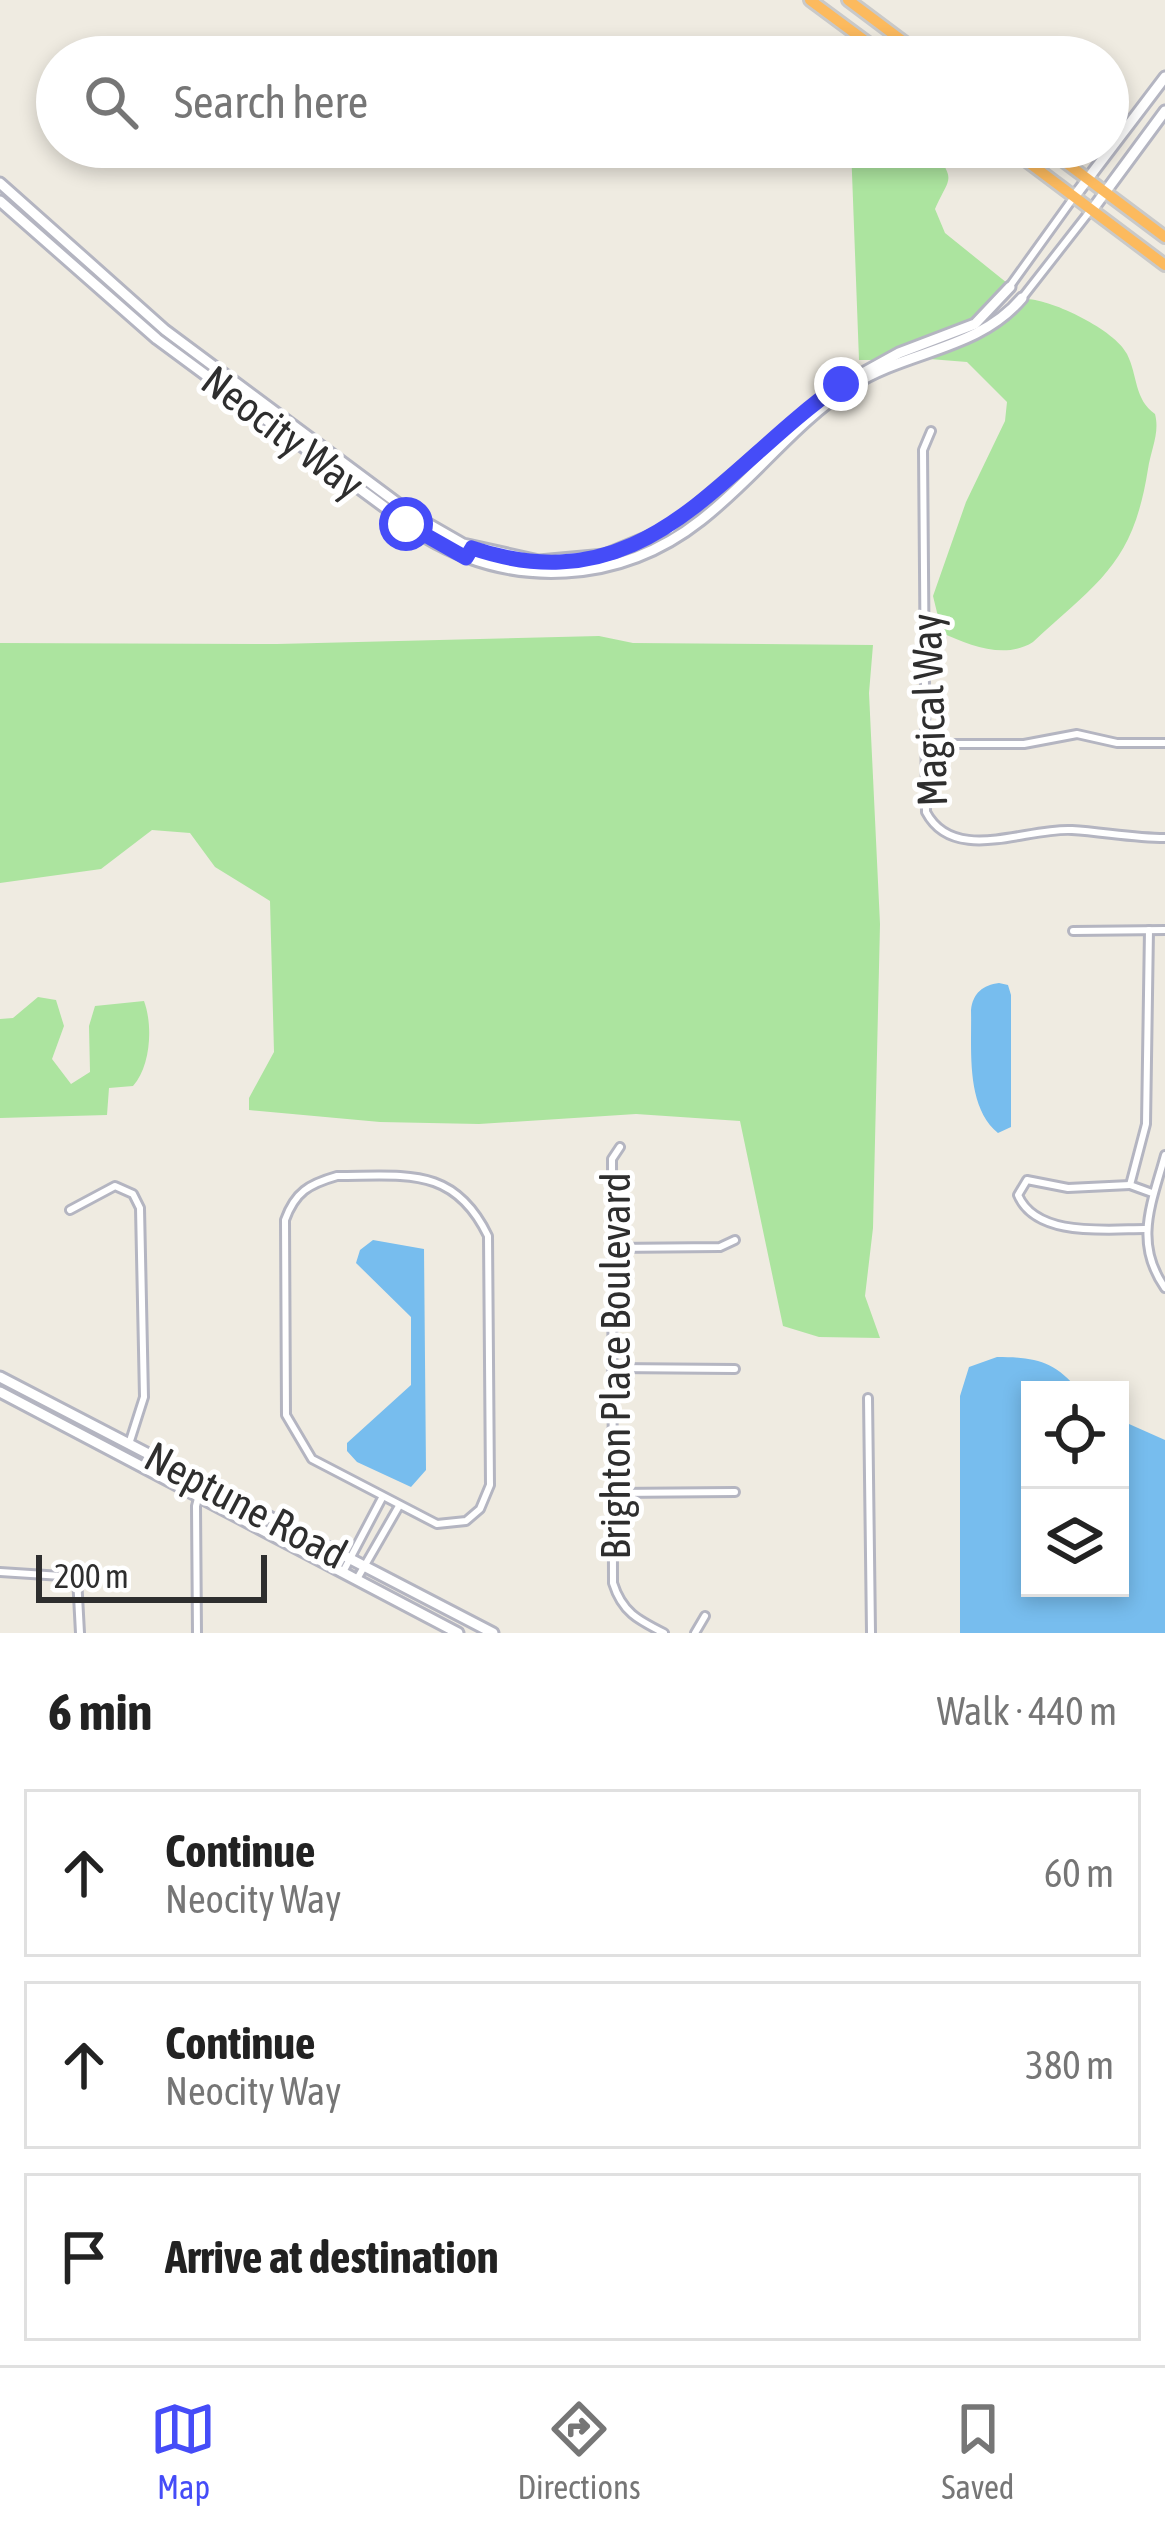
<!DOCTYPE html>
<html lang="en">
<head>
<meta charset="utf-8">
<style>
  body { margin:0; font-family:"Asap Condensed",sans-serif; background:#f2f2f2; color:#222 }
  .controls { position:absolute; right:36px; bottom:36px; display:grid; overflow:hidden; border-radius:0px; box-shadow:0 6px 18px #0003 }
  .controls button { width:108px; height:108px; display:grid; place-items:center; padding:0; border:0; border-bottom:3px solid #e0e0e0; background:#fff; color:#222; font:60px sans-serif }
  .scale { position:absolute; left:36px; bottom:30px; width:231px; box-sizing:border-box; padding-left:12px; border:6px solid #2e2e2e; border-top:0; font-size:33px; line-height:42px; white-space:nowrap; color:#2e2e2e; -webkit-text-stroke:9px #fff; paint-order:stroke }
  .stop { position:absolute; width:36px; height:36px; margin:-27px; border:9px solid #454cf8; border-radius:50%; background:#fff }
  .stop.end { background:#454cf8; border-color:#fff; box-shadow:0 3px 12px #0008 }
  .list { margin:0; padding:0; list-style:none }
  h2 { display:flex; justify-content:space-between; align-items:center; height:156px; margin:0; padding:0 48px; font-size:51px }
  h2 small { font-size:39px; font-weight:400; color:#767676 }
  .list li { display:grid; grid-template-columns:78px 1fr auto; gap:36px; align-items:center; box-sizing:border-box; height:168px; margin:0 24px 24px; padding:0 24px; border:3px solid #e0e0e0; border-radius:0px }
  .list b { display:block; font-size:45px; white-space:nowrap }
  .list p { margin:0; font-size:39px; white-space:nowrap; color:#767676 }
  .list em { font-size:39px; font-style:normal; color:#767676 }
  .icon { flex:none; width:66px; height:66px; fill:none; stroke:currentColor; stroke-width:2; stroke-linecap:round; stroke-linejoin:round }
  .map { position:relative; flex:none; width:1165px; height:1633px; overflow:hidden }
  .search { position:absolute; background:#fff; box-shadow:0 6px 18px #0003; left:36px; right:36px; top:36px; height:132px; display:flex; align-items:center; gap:30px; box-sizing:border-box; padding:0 42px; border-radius:66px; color:#767676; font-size:45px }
  .sheet { height:732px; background:#fff }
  nav { display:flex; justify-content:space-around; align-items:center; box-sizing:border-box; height:168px; border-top:3px solid #e0e0e0; background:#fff; font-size:33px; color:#767676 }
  nav a { display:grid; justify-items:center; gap:6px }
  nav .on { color:#454cf8 }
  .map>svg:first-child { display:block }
  .green { fill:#ace49f }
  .water { fill:#77bdee }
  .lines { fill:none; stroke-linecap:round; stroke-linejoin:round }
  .street-casing { stroke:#b4b5c1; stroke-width:12 }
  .secondary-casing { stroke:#b4b5c1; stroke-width:15 }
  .highway-casing { stroke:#c9c9c9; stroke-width:16 }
  .street { stroke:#fff; stroke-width:6 }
  .secondary { stroke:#fff; stroke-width:9 }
  .highway { stroke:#fcba5e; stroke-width:10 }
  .route { stroke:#454cf8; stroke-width:15 }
  .labels { text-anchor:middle; stroke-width:10; stroke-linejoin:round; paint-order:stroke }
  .street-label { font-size:42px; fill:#2e2e2e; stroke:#fff }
</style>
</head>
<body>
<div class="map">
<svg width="1165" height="1633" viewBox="0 0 1165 1633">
  <rect width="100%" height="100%" fill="#efebe1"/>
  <g class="green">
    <path d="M851 147H931C957 182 950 175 935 209L945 233 1007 283 973 320 874 360H859Z"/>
    <path d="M1027 299C1053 300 1115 330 1127 354 1138 376 1134 399 1155 414 1160 433 1151 449 1148 469 1133 564 1100 580 1033 642 1005 660 969 645 942 633L933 596 966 502 1005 421 1007 402 967 362 917 358 986 336Z"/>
    <polygon points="599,636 633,643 873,645 869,693 880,924 873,1228 865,1296 880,1338 819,1337 783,1326 740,1121 636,1114 479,1124 380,1122 249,1110 249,1098 274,1052 270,901 215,867 190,833 152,830 101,869 0,883 0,643 277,644"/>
    <path d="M38 997 56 1000 64 1026 52 1059 71 1084 90 1072 89 1026 95 1006 144 1001C153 1025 151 1066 133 1086L109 1088 107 1115 0 1118V1019L13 1018Z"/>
  </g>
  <g class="water">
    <path d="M999 983 1008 985 1011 995V1127L998 1133C965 1106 972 1048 971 1010 973 993 983 985 999 983Z"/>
    <polygon points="373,1240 424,1249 426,1470 411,1487 357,1462 347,1451 347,1443 411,1385 411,1317 356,1263 360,1250"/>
    <path d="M997 1357C1034 1357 1055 1361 1078 1390H1030V1588H1120V1420L1165 1440V1633H960V1396L969 1367Z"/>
  </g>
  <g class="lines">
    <g class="street-casing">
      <g id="street">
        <polyline points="1010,286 1074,197"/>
        <polyline points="1022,298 1090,211"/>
        <path d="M931 431 923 450 926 812C954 865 1027 827 1072 830 1104 832 1133 838 1165 838"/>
        <polyline points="925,744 1024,744 1077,734 1117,743 1165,743"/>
        <polyline points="1149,930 1146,1124 1130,1185 1152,1193"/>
        <polyline points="1073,931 1165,930"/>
        <path d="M620 1147 612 1159 613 1583C622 1612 638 1620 664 1633"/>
        <path d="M1165 1155C1152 1203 1133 1242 1165 1288"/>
        <path d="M337 1176C407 1176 454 1166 488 1236L490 1485 480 1509 466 1521 437 1524 312 1459 286 1415 285 1220C295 1192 309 1184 337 1176Z"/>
        <path d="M1130 1185 1068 1188 1027 1180 1018 1195C1036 1238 1108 1229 1145 1229"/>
        <polyline points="70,1210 115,1186 133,1194 140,1208 144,1397 129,1444"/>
        <polyline points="612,1248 720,1247 735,1240"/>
        <polyline points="612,1368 735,1369"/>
        <polyline points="868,1398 871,1633"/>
        <polyline points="614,1493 735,1492"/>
        <polyline points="0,1572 77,1577 80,1633"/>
        <polyline points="343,1572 382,1498"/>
        <polyline points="357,1579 399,1506"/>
        <polyline points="197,1633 196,1506 202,1483"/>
        <polyline points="695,1633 705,1616"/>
      </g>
    </g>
    <g class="secondary-casing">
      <g id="secondary">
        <polyline points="0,183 165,330 416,517 463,544 539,561 605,555 670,528 832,390 899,353 975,324 1010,287"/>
        <polyline points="1074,197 1165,77"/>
        <path d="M0 201 157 339 425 537C513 589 620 584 701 520 755 478 795 422 853 385 908 350 978 350 1022 298"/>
        <polyline points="1092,210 1165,111"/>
        <polyline points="0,1377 493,1633"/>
        <polyline points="0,1392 458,1633"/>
      </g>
    </g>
    <g class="highway-casing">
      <g id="highway">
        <polyline points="810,0 887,57"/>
        <polyline points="848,0 924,57"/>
        <polyline points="1008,147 1165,265"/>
        <polyline points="1045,147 1165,237"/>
      </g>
    </g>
    <use href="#street" class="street"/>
    <use href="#secondary" class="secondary"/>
    <use href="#highway" class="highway"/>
  </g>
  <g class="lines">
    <path class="route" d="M406 524 466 558 472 548C646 607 719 469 841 384"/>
  </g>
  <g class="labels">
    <g class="street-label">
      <text transform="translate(283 432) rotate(37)" y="15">Neocity Way</text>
      <text transform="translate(929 710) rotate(-92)" y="15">Magical Way</text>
      <text transform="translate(615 1366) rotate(-90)" y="15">Brighton Place Boulevard</text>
      <text transform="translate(246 1505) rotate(28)" y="15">Neptune Road</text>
    </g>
  </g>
</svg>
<div class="controls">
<button><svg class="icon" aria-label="locate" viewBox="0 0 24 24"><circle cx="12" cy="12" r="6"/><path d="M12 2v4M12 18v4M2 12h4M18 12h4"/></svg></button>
<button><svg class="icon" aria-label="layers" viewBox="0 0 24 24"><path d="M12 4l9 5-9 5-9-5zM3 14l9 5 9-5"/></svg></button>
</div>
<div class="scale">200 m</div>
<div class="stop" style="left:406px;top:524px"></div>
<div class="stop end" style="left:841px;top:384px"></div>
<div class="search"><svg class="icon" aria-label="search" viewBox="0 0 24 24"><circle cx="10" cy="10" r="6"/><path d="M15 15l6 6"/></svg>Search here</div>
</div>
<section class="sheet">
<h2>6 min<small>Walk · 440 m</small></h2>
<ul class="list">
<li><svg class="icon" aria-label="ahead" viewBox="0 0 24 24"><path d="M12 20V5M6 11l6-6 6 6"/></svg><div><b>Continue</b><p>Neocity Way</p></div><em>60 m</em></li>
<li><svg class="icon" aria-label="ahead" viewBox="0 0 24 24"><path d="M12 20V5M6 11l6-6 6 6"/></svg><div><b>Continue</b><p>Neocity Way</p></div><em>380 m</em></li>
<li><svg class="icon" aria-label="arrive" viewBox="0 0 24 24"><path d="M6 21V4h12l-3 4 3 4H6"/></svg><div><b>Arrive at destination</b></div></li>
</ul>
</section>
<nav>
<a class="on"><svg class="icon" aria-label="map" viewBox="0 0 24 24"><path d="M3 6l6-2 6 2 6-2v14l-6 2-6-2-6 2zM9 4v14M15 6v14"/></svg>Map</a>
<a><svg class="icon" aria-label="directions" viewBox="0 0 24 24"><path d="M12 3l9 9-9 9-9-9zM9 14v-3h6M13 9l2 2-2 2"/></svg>Directions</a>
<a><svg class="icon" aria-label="saved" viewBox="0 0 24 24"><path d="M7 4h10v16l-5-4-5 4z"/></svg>Saved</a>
</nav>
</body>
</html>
